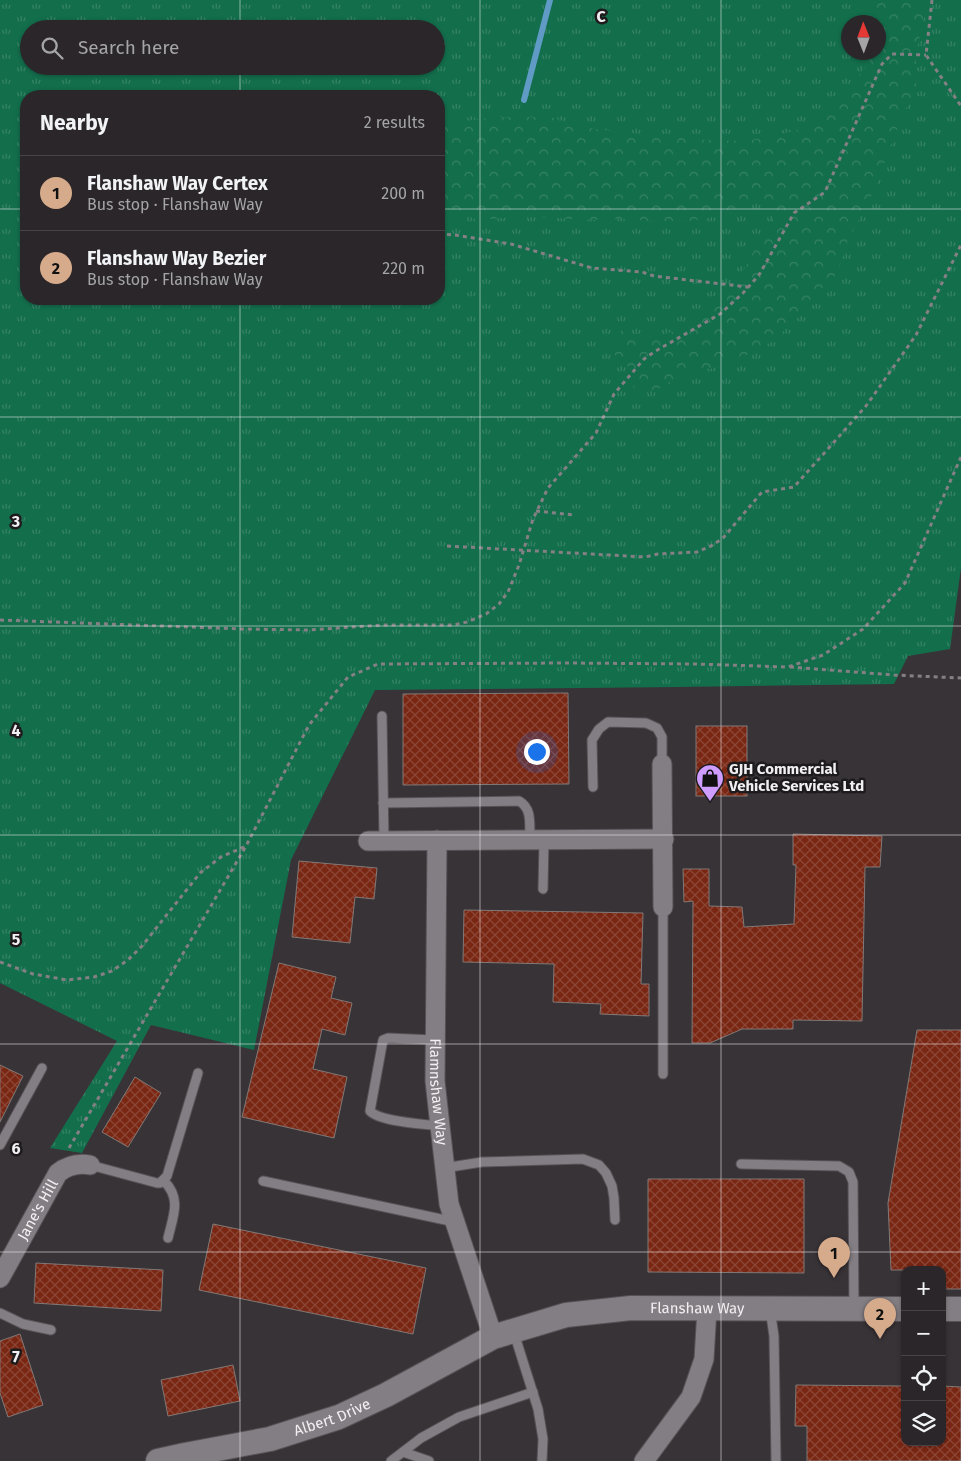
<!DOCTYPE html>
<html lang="en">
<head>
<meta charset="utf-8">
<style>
  body { margin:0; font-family:"Fira Sans",sans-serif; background:#322e31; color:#f1f3f6 }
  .controls { position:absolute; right:15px; bottom:15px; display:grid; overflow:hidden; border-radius:10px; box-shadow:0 1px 4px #0004 }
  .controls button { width:45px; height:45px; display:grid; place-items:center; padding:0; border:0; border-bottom:1px solid #464346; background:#2a2629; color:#f1f3f6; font:25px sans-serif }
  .compass { position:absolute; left:841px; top:15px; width:45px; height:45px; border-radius:50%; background:#2a2629; box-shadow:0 1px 4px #0004; rotate:359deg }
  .you { position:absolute; left:536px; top:751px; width:18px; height:18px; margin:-12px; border:4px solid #fff; border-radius:50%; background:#1a73e8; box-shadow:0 0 0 8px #1a73e833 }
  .badge { display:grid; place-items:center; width:32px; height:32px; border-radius:50%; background:#d6ab8b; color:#111; font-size:16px; font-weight:700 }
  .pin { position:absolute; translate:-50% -41px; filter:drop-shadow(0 1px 2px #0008) }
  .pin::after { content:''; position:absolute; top:26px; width:18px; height:15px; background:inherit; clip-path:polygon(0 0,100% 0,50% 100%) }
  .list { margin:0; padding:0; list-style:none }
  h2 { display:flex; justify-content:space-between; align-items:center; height:65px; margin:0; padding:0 20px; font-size:21px }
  h2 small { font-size:16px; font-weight:400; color:#a5a5a8 }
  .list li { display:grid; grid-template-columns:32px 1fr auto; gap:15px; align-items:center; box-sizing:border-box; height:75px; padding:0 20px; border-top:1px solid #464346 }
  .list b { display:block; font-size:19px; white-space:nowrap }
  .list p { margin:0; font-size:16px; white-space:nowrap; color:#a5a5a8 }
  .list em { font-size:16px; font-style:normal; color:#a5a5a8 }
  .icon { flex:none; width:28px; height:28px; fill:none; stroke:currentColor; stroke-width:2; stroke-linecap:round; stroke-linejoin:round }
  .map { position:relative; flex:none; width:961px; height:1461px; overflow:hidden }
  .search { position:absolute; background:#2a2629; box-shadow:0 1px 4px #0004; left:20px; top:20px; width:425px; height:55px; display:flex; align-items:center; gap:12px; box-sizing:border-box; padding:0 18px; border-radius:28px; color:#a5a5a8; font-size:19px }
  .panel { position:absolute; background:#2a2629; box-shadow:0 1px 4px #0004; left:20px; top:90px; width:425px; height:215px; border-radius:20px }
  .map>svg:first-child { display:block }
  .grass { fill:url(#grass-tufts); fill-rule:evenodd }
  .forest { fill:url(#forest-crowns) }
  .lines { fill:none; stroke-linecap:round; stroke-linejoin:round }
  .stream { stroke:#5f9bc4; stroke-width:6 }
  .building { fill:url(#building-cross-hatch); stroke:#817977 }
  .service-casing { stroke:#565256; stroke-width:11 }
  .minor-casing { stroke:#565256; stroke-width:21 }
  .tertiary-casing { stroke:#565256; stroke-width:26 }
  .path { stroke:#848083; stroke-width:3; stroke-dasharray:4 4; stroke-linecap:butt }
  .service { stroke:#837e83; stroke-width:9 }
  .minor { stroke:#837e83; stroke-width:19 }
  .tertiary { stroke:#837e83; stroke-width:24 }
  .grid { fill:none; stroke:#f2eff2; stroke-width:1; stroke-opacity:0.55 }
  .labels { text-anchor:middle; stroke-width:5; stroke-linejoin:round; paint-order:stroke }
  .poi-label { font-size:15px; font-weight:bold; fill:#f2eff2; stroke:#1e1b1d; text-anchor:start }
  .street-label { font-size:15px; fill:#f2eff2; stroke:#1e1b1d }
  .grid-label { font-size:16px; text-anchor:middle; font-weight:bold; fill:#f2eff2; stroke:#1e1b1d; stroke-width:5; stroke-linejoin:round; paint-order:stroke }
</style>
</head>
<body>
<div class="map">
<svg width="961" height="1461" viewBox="0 0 961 1461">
  <defs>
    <pattern id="grass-tufts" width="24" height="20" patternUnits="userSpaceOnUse" patternTransform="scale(1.25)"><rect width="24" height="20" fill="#136e4c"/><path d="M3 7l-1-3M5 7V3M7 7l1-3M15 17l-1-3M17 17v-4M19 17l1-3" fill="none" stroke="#368366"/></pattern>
    <pattern id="forest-crowns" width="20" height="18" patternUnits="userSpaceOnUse" patternTransform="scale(1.25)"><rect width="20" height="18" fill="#136e4c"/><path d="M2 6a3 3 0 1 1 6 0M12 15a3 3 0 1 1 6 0" fill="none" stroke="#368366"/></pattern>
    <pattern id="building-cross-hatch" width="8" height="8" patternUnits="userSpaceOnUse" patternTransform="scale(1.25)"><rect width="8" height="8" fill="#792613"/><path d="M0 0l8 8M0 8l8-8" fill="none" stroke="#8c4636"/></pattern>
  </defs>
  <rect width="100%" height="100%" fill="#383337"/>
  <path class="grass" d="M0 0H961V568L950 649 908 656 894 684 677 687 375 690 291 860 254 1050 151 1025 82 1153 50 1148 117 1041 0 983ZM848 22H878V52H848ZM29 29H436V66H29ZM26 96H439V299H26Z"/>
  <path class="forest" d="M861 0H926V8L916 53V85L913 98 904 111 873 193 848 240 839 268 831 283 815 292 796 320 771 342 743 357 710 369 694 367 658 389 644 391 633 387 629 367 617 358 610 346 614 337 622 330C631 333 639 337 648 337 674 335 704 319 722 301 736 286 745 267 755 249 760 241 772 224 773 216 774 212 772 208 771 205L751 203 713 217 689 221H652L618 219 589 220 539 217H515L477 220 458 212 439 193V124L497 117H549L595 129 650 135 706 140 744 141 773 136 802 129 825 113 845 93 866 66 874 53 878 52 879 44 882 38 885 19Z"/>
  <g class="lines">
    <polyline class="stream" points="524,100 550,0"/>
  </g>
  <g class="building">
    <polygon points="568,693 569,784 403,785 403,694"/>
    <rect x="696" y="726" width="51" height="70"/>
    <polygon points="793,834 882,836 880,867 865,867 862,1021 793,1020 793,1029 742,1029 710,1043 692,1043 693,901 684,902 683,869 709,869 709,906 742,907 744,927 794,924 796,865 793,865"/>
    <polygon points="299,861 377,868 374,899 355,897 350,943 292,937"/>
    <polygon points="464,910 643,913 641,984 649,984 649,1016 600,1014 601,1004 553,1002 554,964 463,962"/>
    <polygon points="279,963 336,977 331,998 352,1003 345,1035 322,1029 313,1069 347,1077 334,1138 242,1117"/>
    <polygon points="917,1030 961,1030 961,1289 942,1289 942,1270 891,1270 888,1203"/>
    <polygon points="0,1065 23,1076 0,1122"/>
    <polygon points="135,1077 161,1093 128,1147 102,1132"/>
    <polygon points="648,1179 804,1179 804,1273 648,1272"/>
    <polygon points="213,1224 426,1268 413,1334 199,1290"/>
    <polygon points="36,1263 163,1270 161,1311 34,1303"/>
    <polygon points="20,1334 43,1405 8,1417 0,1393 0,1341"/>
    <polygon points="233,1365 240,1401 168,1416 161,1380"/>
    <polygon points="796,1385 905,1386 905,1442 942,1442 942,1386 961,1387 961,1461 807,1461 807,1426 795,1426"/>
  </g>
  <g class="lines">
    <g class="service-casing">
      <g id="service">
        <polyline points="382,716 384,841"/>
        <polyline points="593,787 592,740 599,729 608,722 646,723 657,728 662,737 662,764"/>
        <path d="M383 803 519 801C533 809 529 825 530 840"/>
        <polyline points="543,889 544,840"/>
        <path d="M435 1040 388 1038 383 1040 370 1111C380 1122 424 1124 440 1126"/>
        <polyline points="663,1074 663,907"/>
        <polyline points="0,1145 42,1068"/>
        <polyline points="741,1164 839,1166 849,1172 853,1182 854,1309"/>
        <polyline points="90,1165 157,1183 160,1183 167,1176 198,1073"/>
        <polyline points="444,1168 482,1162 583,1159 599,1165 606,1173 612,1186 614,1198 615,1220"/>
        <path d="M164 1181C182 1199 173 1216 168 1238"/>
        <polyline points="263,1181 455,1222"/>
        <polyline points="770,1309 774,1336 776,1461"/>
        <polyline points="0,1313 23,1324 51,1330"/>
        <polyline points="514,1333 538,1409 543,1439 542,1461"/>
        <polyline points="403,1452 429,1461"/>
        <polyline points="391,1461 421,1438 459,1417 533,1392"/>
      </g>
    </g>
    <g class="minor-casing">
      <g id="minor">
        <polyline points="662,764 663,907"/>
        <path id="s1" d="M437 840 435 1081 440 1126 449 1204 493 1337"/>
        <polyline points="368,841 664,839"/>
        <path id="s2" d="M0 1278 58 1173C68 1165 78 1163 90 1165"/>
        <polyline points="644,1461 691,1397 704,1359 707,1309"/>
      </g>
    </g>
    <g class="tertiary-casing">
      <g id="tertiary">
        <polyline points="942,1309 961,1309"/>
        <path id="s3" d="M158 1461 185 1455 270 1439 339 1417 386 1395 493 1337 566 1315 631 1308 905 1309"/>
      </g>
    </g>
    <g class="path">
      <polyline points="932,0 926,55 961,106"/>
      <polyline points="439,234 455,235 511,244 592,268 642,272 654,276 748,287"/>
      <polyline points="536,511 574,515"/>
      <polyline points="447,546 645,557 658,554 697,552 711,546 723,538 762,492 794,487 866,406 916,335 961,245"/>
      <polyline points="0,620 243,629 309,630 382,625 453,625 467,622 486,614 499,604 508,592 519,565 533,519 548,488 596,433 614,394 644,359 654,352 720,314 743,293 759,275 794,213 825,192 882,64 892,54 926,55"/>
      <polyline points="790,667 894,675 961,678"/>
      <polyline points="0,962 33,974 67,980 94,977 112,971 128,960 142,946 200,873 221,857 246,846"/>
      <polyline points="69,1148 246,846 309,725 348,677 378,664 565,663 696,664 788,667 823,655 863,629 905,583 961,457"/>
    </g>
    <use href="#service" class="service"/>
    <use href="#minor" class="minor"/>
    <use href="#tertiary" class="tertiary"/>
  </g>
  <path class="grid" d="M240 0V29M480 0V1461M721 0V1461M240 66V96M0 209H26M439 209H961M240 299V1461M0 417H961M0 626H961M0 835H961M0 1044H961M0 1252H961"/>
  <defs>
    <g id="shop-pin" transform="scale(1.4375)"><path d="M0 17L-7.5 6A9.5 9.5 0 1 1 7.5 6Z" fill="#cf9dff" stroke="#1e1b1d"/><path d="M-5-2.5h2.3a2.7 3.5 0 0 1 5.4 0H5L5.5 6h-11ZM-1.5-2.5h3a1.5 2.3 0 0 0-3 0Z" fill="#111"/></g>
  </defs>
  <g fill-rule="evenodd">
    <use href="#shop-pin" x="710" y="778"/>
  </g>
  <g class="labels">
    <g class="poi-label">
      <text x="729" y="774">GJH Commercial<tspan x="729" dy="17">Vehicle Services Ltd</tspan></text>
    </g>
    <g class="street-label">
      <text dy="5" stroke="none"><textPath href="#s1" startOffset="252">Flamnshaw Way</textPath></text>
      <text dy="5" stroke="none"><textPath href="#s2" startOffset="78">Jane's Hill</textPath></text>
      <text dy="5" stroke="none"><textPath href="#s3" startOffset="568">Flanshaw Way</textPath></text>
      <text dy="5" stroke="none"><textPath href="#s3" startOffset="180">Albert Drive</textPath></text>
    </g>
  </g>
  <g class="grid-label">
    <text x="601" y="22">C</text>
    <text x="16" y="527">3</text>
    <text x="16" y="736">4</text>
    <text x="16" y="945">5</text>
    <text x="16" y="1154">6</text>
    <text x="16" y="1362">7</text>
  </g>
</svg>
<div class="controls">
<button>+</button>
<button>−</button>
<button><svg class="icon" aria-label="locate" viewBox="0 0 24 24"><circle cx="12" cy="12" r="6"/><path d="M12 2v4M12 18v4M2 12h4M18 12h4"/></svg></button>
<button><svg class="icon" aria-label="layers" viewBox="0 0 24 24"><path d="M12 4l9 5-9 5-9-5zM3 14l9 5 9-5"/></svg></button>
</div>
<svg class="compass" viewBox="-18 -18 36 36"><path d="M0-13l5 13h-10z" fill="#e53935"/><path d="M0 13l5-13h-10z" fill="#a5a5a8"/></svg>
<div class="you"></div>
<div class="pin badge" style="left:834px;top:1278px">1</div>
<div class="pin badge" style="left:880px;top:1339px">2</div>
<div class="search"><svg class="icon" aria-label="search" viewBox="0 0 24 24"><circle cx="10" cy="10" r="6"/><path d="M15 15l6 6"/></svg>Search here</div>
<section class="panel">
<h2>Nearby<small>2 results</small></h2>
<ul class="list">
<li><span class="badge">1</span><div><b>Flanshaw Way Certex</b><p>Bus stop · Flanshaw Way</p></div><em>200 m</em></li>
<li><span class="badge">2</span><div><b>Flanshaw Way Bezier</b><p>Bus stop · Flanshaw Way</p></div><em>220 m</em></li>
</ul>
</section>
</div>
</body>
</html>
